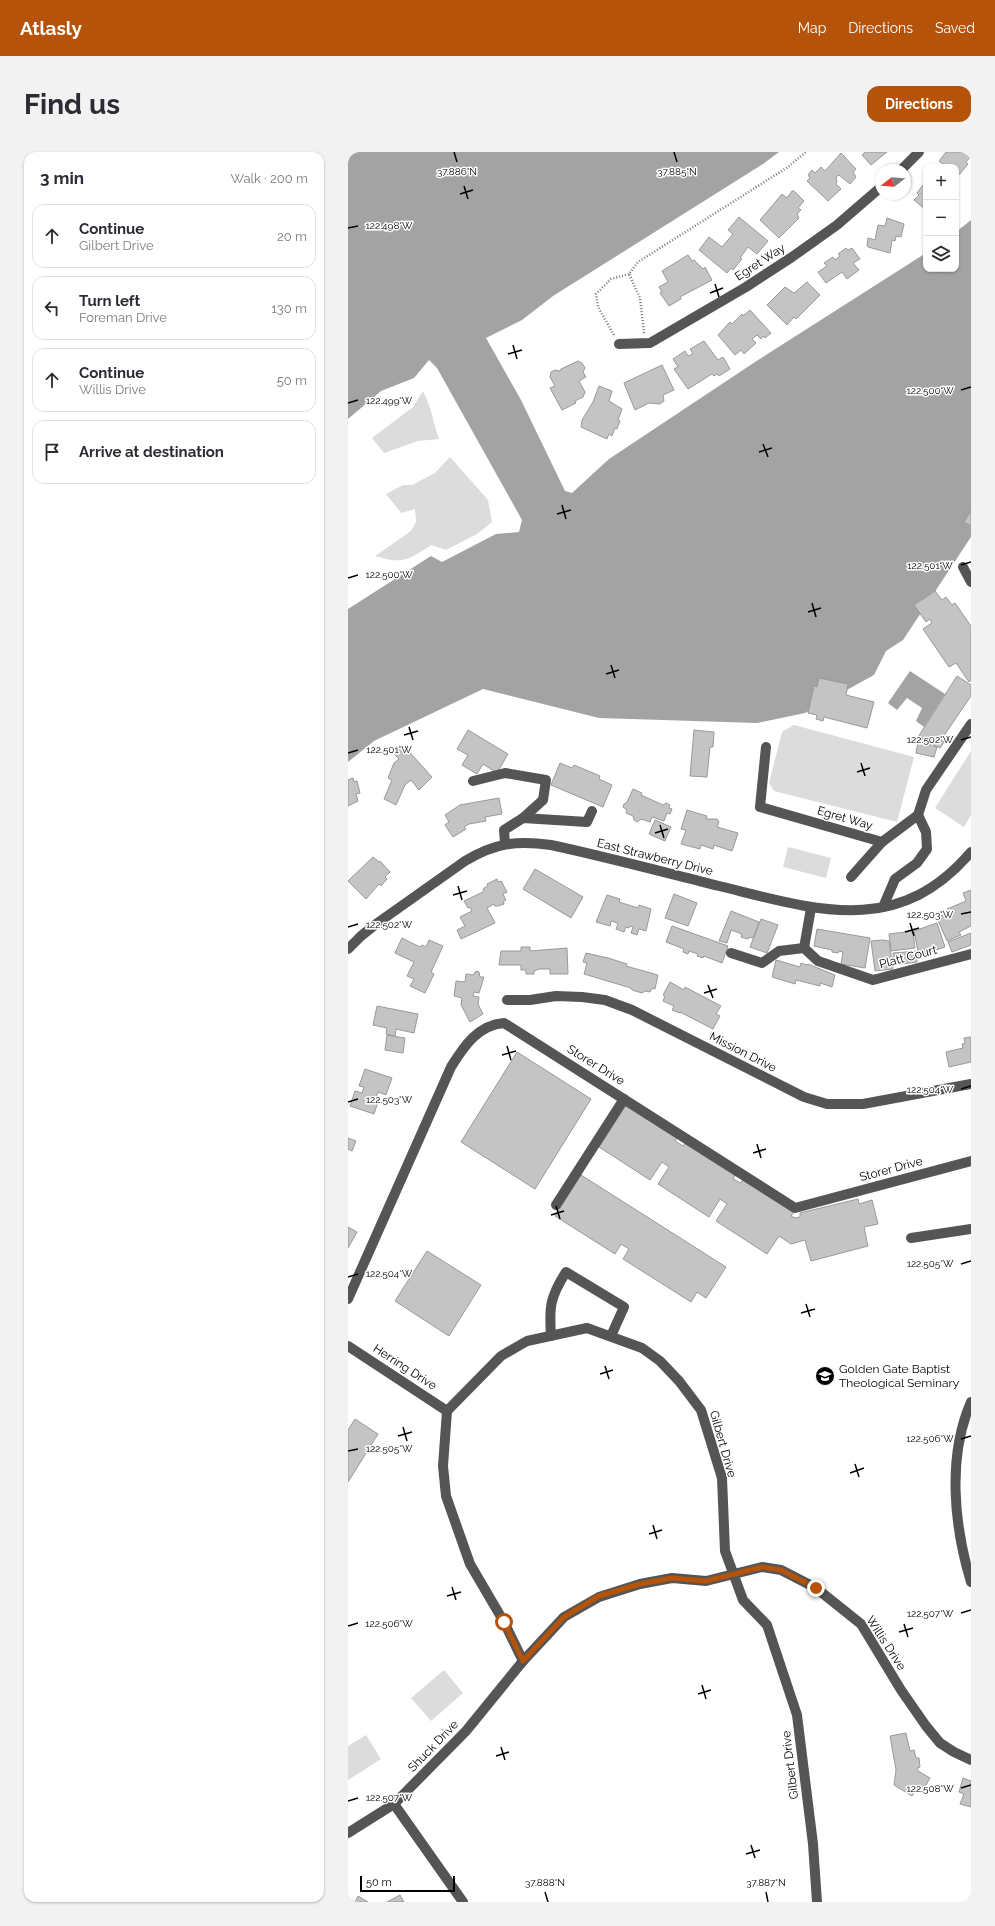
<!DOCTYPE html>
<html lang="en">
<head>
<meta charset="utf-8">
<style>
  body { margin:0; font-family:Raleway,sans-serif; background:#f2f2f3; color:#2b2b33 }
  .controls { position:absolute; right:12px; top:12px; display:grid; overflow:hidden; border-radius:8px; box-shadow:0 1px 3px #0004 }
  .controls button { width:36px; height:36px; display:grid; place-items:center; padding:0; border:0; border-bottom:1px solid #e1e1e2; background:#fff; color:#2b2b33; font:20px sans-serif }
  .compass { position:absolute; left:527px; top:12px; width:36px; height:36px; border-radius:50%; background:#fff; box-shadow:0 1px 3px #0004; rotate:253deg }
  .scale { position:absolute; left:12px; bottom:10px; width:95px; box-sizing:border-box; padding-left:4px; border:2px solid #000; border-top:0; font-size:11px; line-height:14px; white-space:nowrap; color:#000; -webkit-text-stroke:3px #fff; paint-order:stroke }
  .stop { position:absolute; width:12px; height:12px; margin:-9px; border:3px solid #b45309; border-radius:50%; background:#fff }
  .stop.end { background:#b45309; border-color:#fff; box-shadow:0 1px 4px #0008 }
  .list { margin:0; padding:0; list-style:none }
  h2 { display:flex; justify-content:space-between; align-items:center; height:52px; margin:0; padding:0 16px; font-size:17px }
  h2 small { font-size:13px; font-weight:400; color:#7c7c81 }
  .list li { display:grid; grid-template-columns:26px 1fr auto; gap:12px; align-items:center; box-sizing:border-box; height:64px; margin:0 8px 8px; padding:0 8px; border:1px solid #e1e1e2; border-radius:12px }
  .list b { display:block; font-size:15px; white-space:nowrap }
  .list p { margin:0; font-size:13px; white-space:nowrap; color:#7c7c81 }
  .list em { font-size:13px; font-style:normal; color:#7c7c81 }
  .icon { flex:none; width:22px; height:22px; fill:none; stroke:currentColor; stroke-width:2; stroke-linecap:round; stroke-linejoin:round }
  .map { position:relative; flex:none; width:623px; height:1750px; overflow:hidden; border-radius:12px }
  header { display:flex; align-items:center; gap:24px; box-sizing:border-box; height:56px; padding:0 20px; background:#b45309; color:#fff }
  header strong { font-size:19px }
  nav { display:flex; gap:22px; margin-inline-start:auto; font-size:14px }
  .intro { display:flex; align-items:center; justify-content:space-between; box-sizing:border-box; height:96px; padding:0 24px }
  h1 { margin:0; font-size:28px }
  .button { padding:10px 18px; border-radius:12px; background:#b45309; color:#fff; font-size:14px; font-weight:700 }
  main { display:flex; gap:24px; padding:0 24px }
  aside { flex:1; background:#fff; border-radius:12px; box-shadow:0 1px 3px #0004 }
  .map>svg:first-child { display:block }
  .green { fill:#dcdcdc }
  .water { fill:#a3a3a3 }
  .building { fill:#c4c4c4; stroke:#999 }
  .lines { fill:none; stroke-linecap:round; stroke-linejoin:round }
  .path { stroke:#777; stroke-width:2.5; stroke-dasharray:1 2; stroke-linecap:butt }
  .minor { stroke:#555; stroke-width:10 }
  .route { stroke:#b45309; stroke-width:5 }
  .ticks { fill:none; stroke:#000; stroke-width:1.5 }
  .labels { text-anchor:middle; stroke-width:3; stroke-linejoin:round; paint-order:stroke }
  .street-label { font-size:12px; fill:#000; stroke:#fff }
  .poi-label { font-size:12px; fill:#000; stroke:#fff; text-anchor:start }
  .ticks-label { font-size:10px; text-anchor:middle; fill:#000; stroke:#fff; stroke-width:3; stroke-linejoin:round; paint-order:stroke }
</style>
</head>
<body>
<header>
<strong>Atlasly</strong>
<nav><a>Map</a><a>Directions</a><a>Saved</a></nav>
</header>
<div class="intro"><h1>Find us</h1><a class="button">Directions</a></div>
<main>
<aside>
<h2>3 min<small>Walk · 200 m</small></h2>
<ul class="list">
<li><svg class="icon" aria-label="ahead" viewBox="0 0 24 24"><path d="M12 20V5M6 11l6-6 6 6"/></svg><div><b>Continue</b><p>Gilbert Drive</p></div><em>20 m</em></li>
<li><svg class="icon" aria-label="left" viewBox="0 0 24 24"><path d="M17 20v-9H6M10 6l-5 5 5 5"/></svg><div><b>Turn left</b><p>Foreman Drive</p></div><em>130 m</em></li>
<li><svg class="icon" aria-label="ahead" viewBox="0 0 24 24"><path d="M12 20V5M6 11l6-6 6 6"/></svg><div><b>Continue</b><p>Willis Drive</p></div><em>50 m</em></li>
<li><svg class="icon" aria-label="arrive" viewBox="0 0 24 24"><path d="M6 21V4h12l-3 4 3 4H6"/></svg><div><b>Arrive at destination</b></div></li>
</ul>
</aside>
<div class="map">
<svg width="623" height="1750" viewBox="0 0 623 1750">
  <rect width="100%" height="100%" fill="#fff"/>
  <g class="green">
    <path d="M75 239C83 254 85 270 91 287L70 289 36 301 24 286 65 255Z"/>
    <path d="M102 305 140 348 144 370 129 382 98 398 83 393C59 409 55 412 27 404L63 379 68 370 67 357 53 361 38 342 55 333H64L87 321Z"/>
    <polygon points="446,573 566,605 549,670 426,639 421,631 434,580"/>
    <polygon points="623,599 623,663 616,675 587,656"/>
    <polygon points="440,695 483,706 478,726 435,715"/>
    <polygon points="96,1518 115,1541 83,1569 63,1546"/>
    <polygon points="18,1583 33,1607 0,1628 0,1594"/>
  </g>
  <g class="water">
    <polygon points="0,0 431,0 415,12 205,144 174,168 138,186 173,248 217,339 224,341 261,307 404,212 578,101 578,117 608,117 608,80 623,68 623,385 555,488 538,499 526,523 457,561 409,571 251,566 135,537 26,589 0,610 0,457 83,404 94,410 148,382 171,380 174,368 89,216 81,208 66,226 33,239 0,267"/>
    <polygon points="562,519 597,542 576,575 568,569 574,556 559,546 549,558 540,551"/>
  </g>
  <g class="building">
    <polygon points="517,0 539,0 523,13 514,3"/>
    <polygon points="598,0 623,0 623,4 618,10 620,12 610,24 608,22 608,15 599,15 591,9"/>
    <polygon points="493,1 508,17 505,20 508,25 502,32 491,23 488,25 489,29 488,32 493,37 480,49 459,29 462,26 460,23 464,18 467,21 473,15 477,19"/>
    <polygon points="575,33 576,35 578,33 578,58 566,48 571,43 569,41"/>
    <polygon points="444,39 446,39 456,49 450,56 453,58 449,62 451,66 431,86 412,68 434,42 439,46"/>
    <polygon points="391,65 420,89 409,102 400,95 392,106 394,107 385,118 383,116 379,121 351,98 361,85 374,95 385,82 380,78"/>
    <polygon points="539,66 556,72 553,85 548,84 547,89 544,88 542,101 520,95 519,93 520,86 527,88 530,73 537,74"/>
    <polygon points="498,96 500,98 504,96 512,107 505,111 511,118 499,127 494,120 478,131 470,120 479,114 476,111 485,105 487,108 492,104 490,102"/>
    <polygon points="340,103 344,109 346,108 355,117 357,115 364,128 332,145 333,147 321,154 312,141 314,140 311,135 320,130 314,119"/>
    <polygon points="459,130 472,143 448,167 446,165 439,173 419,153 437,135 446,141"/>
    <polygon points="402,158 423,181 417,186 415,184 413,187 409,183 404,187 408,191 396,202 393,198 387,203 370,183 382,170 384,172 394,162 395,164"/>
    <polygon points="356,189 370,208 375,205 382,217 371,224 369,222 366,224 364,222 340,237 326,217 330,215 325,207 337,199 340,204 345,202 342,197"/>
    <polygon points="230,209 234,211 237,216 235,220 238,225 231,229 237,240 235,245 227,249 228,251 214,258 202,236 207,234 202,225 203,220 207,218 212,219 213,217"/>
    <polygon points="314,213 326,238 315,243 316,249 312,252 301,251 287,258 276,231"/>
    <polygon points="251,234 264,239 261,249 274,257 270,268 272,269 269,277 267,276 264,284 261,282 259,287 233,275 234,268 245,250"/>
    <polygon points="623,359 623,374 616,370"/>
    <polygon points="587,439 594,448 598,445 604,453 607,451 623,474 623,528 621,530 608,511 601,515 575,477 584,471 582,467 578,470 566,453"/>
    <polygon points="609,524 623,533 623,544 593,588 596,590 592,596 586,593 586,594 589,595 586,605 568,601 570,590 583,593 570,585"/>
    <polygon points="471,526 500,532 498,543 526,550 519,576 476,565 475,569 468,567 469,563 460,561 466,534 469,535"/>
    <polygon points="120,578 160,602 149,621 135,612 129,622 114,613 120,603 109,597"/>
    <polygon points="346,578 366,580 365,595 362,595 359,625 342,624"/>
    <polygon points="56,594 84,625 71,638 63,628 57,633 48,653 36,647 44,628 40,626 46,611 51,607 46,602"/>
    <polygon points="212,611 224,616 226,613 252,624 251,627 264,633 255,655 203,633"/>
    <polygon points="5,626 6,630 9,629 12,641 8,642 10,649 0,654 0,628"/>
    <polygon points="285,637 294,641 293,643 315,653 318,651 322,653 321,656 324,657 322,662 319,661 316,669 304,665 302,670 293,667 289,670 286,668 285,664 278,661 279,658 275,655 276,652 279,650"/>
    <polygon points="151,646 154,662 137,665 138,669 121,672 116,675 118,677 105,685 97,673 101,670 97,663 112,653"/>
    <polygon points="339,658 359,664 358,667 369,667 371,670 369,675 390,681 384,699 366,693 365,697 353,693 352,697 333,692 338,678 333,677"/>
    <polygon points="307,668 323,675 317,689 301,682"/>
    <polygon points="25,705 31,710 32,709 42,720 37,725 39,727 33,734 31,732 18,747 0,729"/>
    <polygon points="187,717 235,745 223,766 175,737"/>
    <polygon points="149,727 150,730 153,729 159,740 155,742 158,748 155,750 156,752 150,754 147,754 146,752 139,756 147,771 113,787 109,778 117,774 112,765 124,759 122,755 120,756 116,749 135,740 136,736 140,734 139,732"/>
    <polygon points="623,738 623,774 611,780 613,783 599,789 589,766 600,760 599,757 618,749 615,741"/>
    <polygon points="326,742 349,751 340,774 317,766"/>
    <polygon points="259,743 272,747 271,750 290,756 291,753 303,757 298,779 291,777 289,783 283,781 285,775 282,774 281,776 278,775 276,780 268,777 270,772 267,770 263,769 262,774 248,770"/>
    <polygon points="383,759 411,770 405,786 401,785 400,787 393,785 394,782 383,778 379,791 371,789"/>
    <polygon points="413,767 430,773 419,801 402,795"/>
    <polygon points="589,771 597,795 573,803 573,805 569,806 569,810 546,813 545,801 570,799 566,779"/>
    <polygon points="324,774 380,794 374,811 356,804 355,806 349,804 350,802 341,799 340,802 335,800 336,797 318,790"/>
    <polygon points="469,777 522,786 517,816 493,812 495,800 491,799 490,801 484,800 484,798 466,794"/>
    <polygon points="565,779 567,796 543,799 541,782"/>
    <polygon points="623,781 623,793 604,800 600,790"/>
    <polygon points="54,786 72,795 74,793 78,795 81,788 95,794 83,820 86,822 77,841 62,834 66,827 59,824 66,810 47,801"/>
    <polygon points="535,788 541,789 545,817 527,819 523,789"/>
    <polygon points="173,795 182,795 182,799 219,796 220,822 202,822 202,817 191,817 186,819 186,822 178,822 178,818 173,818 173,813 151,813 153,799 173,799"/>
    <polygon points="238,801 260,806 279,812 278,814 310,823 307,837 304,836 302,840 297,839 294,841 284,838 283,836 236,822 239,811 235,810"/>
    <polygon points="428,808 452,815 453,811 459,813 460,812 487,823 484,835 472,831 472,834 448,828 447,832 424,825"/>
    <polygon points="128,819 131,820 132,825 136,825 131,841 126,840 125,844 131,845 130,852 135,862 122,870 113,853 114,846 106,844 108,829 117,830 118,822 125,823"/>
    <polygon points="322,830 336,838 337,835 373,854 368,862 372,864 365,877 332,860 332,861 324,858 326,854 315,849 317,844 315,843"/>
    <polygon points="29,854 70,862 66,881 48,877 47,884 38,882 39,876 25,873"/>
    <polygon points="39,883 57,886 55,901 37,898"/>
    <polygon points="623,885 623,910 601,915 598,900 615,896 614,892 617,891 616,886"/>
    <polygon points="169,900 243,947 187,1037 113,990"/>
    <polygon points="17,917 44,926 38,943 30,940 28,946 31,947 26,962 2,954 7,939 14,941 16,935 11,934"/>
    <polygon points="278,953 329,986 327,989 335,994 337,991 387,1023 385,1027 393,1031 395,1027 446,1060 443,1064 447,1066 452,1065 452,1061 510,1047 511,1052 524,1048 530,1072 516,1075 520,1094 463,1109 457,1088 443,1092 431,1084 419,1102 368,1069 379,1052 372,1047 361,1065 310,1032 321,1015 314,1010 302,1028 251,995"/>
    <polygon points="0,986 8,989 4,999 0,997"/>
    <polygon points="233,1023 378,1115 358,1146 349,1140 343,1150 275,1107 281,1097 273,1092 267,1102 207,1064"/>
    <polygon points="0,1075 9,1080 0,1096"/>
    <polygon points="79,1099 133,1133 101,1184 47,1149"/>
    <polygon points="7,1267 30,1282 0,1330 0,1278"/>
    <polygon points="558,1581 562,1599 566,1598 568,1606 571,1606 572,1615 569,1616 570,1619 582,1626 576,1637 571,1634 564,1644 546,1633 548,1618 542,1584"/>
    <polygon points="615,1626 623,1629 623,1655 612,1652 616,1642 611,1640"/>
    <polygon points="52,1743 56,1750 39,1750"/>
    <polygon points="10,1744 20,1750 7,1750"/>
  </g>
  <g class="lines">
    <g class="path">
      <polyline points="296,181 292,146 281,122 290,110 440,15 458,0"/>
      <polyline points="266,183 250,155 248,142 263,127 281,122"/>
    </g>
    <g class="minor">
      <polyline points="553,18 571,0"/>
      <polyline points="271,192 302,191 398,135 444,105 489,73 533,35"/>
      <polyline points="615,415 623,430"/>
      <polyline points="418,595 412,655 534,690 570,663 578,638 623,572"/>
      <polyline points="125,629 157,621 198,628 195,648 175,666"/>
      <polyline points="157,692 156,678 175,666 239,670 244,659"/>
      <polyline points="503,725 534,690"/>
      <polyline points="535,755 547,727 569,711 579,697 578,680 570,663"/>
      <polyline points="463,756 456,796 470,809 525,828 623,802"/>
      <path d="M0 797 13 784 28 772 117 709C147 691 169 688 203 693 259 705 315 720 371 734 466 757 549 787 623 700"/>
      <polyline points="383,801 414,811 431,799 456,796"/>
      <polyline points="159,848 182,848 208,844 234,845 257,848 284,858 456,945 479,952 515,952 623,932"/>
      <polyline points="208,1053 276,947"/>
      <polyline points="563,1086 623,1077"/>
      <path d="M0 1147 103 915C116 894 130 873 156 871L447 1056 623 1009"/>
      <path d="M203 1184C201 1155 202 1145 218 1120L276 1155 263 1184"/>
      <polyline points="0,1194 99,1259"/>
      <path d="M623 1250C599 1305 606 1374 623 1430"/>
      <polyline points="175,1509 156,1470 122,1412 98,1344 95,1314 99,1259 153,1204 179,1189 239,1176 294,1196 312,1209 331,1229 353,1258 374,1326 377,1399 395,1448 419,1473 449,1563 465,1692 469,1750"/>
      <polyline points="46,1652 115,1750"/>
      <polyline points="0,1681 46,1652 118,1579 175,1509 216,1465 251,1445 292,1432 324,1426 358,1429 414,1415 433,1418 468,1436 513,1472 553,1538 578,1574 592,1591 606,1600 623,1608"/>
    </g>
  </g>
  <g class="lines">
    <polyline class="route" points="156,1470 175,1509 216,1465 251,1444 292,1432 324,1426 358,1429 414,1415 433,1418 468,1436"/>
  </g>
  <path class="ticks" d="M106 0 109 10M326 0 329 10M116 34 120 47M112 42 125 38M0 76 10 74M367 132 371 145M362 141 375 136M165 193 169 207M160 202 174 198M613 238 623 235M0 251 10 248M415 292 420 305M411 300 424 296M214 353 218 367M209 362 223 358M613 413 623 410M0 426 10 423M464 451 468 465M460 460 473 456M263 513 267 526M258 522 271 518M61 575 65 588M56 583 70 579M613 588 623 585M0 601 10 598M513 611 517 624M509 620 522 616M312 673 316 686M307 681 320 677M110 734 114 748M105 743 119 739M613 762 623 760M562 771 566 784M0 775 10 772M557 780 571 776M360 833 365 846M356 841 369 837M159 894 163 908M154 903 168 899M613 937 623 934M0 950 10 947M409 992 413 1006M405 1001 418 997M208 1054 212 1067M203 1063 216 1059M613 1112 623 1109M0 1125 10 1122M458 1152 462 1165M453 1161 467 1157M257 1214 261 1227M252 1222 265 1218M55 1275 59 1289M50 1284 64 1280M613 1287 623 1284M0 1299 10 1297M507 1312 511 1325M502 1321 516 1316M305 1373 309 1387M301 1382 314 1378M104 1435 108 1448M99 1444 113 1440M613 1461 623 1458M556 1472 560 1485M0 1474 10 1471M551 1480 565 1476M354 1533 358 1547M350 1542 363 1538M153 1595 157 1608M148 1604 161 1600M613 1636 623 1633M0 1649 10 1646M403 1693 407 1706M398 1702 412 1698M197 1740 200 1750M418 1740 420 1750"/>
  <defs>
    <g id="university-disc" transform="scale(1)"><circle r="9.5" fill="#000" stroke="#fff"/><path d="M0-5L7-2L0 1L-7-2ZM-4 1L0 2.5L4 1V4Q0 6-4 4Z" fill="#fff"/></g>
  </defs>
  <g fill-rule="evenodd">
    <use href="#university-disc" x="477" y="1224"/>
  </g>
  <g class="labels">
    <g class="street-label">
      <text transform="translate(412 110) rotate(-33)" y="4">Egret Way</text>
      <text transform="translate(497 666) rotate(16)" y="4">Egret Way</text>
      <text transform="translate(307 705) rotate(14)" y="4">East Strawberry Drive</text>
      <text transform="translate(560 805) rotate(-15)" y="4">Platt Court</text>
      <text transform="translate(395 900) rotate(27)" y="4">Mission Drive</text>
      <text transform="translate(248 913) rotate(32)" y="4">Storer Drive</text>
      <text transform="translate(543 1017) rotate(-15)" y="4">Storer Drive</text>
      <text transform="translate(57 1215) rotate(33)" y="4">Herring Drive</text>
      <text transform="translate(375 1292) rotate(74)" y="4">Gilbert Drive</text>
      <text transform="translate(538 1491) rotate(57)" y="4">Willis Drive</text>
      <text transform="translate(85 1594) rotate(-46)" y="4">Shuck Drive</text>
      <text transform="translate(442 1613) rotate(-97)" y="4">Gilbert Drive</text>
    </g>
    <g class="poi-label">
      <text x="491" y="1221">Golden Gate Baptist<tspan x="491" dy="14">Theological Seminary</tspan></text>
    </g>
  </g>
  <g class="ticks-label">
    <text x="109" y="23">37.886°N</text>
    <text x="329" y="23">37.885°N</text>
    <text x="41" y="77">122.498°W</text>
    <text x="582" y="242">122.500°W</text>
    <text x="41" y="252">122.499°W</text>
    <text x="582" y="417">122.501°W</text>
    <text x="41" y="426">122.500°W</text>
    <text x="582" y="591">122.502°W</text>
    <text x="41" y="601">122.501°W</text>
    <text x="582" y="766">122.503°W</text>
    <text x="41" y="776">122.502°W</text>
    <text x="582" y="941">122.504°W</text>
    <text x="41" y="951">122.503°W</text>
    <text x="582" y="1115">122.505°W</text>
    <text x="41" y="1125">122.504°W</text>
    <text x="582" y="1290">122.506°W</text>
    <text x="41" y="1300">122.505°W</text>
    <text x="582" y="1465">122.507°W</text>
    <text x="41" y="1475">122.506°W</text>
    <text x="582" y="1640">122.508°W</text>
    <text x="41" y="1649">122.507°W</text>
    <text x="197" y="1734">37.888°N</text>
    <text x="418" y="1734">37.887°N</text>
  </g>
</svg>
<div class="controls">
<button>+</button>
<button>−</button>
<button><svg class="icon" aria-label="layers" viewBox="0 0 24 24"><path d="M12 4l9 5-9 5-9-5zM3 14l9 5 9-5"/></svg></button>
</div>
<svg class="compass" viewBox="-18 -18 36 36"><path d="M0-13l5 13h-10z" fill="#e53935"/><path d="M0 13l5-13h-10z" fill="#7c7c81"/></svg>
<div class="scale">50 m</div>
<div class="stop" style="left:156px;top:1470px"></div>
<div class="stop end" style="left:468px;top:1436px"></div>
</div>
</main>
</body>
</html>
